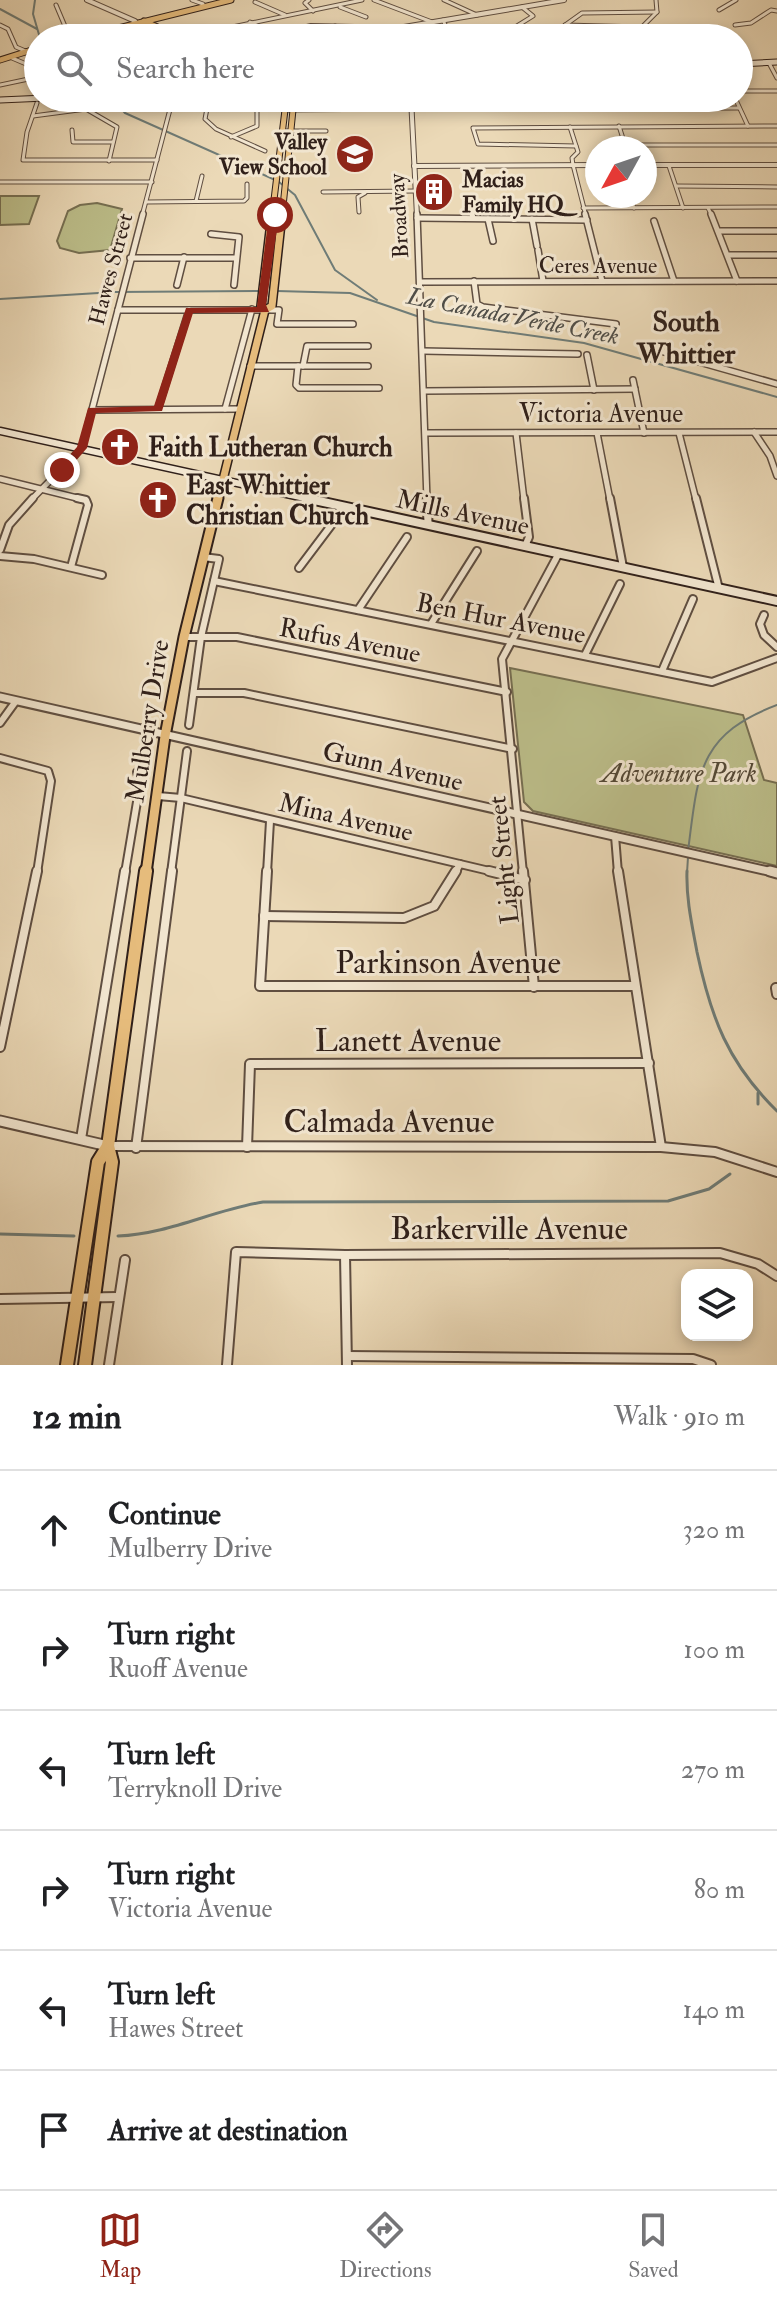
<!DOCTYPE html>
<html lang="en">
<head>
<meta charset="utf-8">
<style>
  body { margin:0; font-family:"IM FELL Double Pica",serif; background:#f2f2f2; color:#202124 }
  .controls { position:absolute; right:24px; bottom:24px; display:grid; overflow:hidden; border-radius:16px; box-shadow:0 4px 12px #0003 }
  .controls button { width:72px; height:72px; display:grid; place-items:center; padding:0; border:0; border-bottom:2px solid #e0e0e0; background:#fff; color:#202124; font:40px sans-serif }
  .compass { position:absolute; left:585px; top:136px; width:72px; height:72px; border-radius:50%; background:#fff; box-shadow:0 4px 12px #0003; rotate:230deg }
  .stop { position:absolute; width:24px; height:24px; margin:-18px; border:6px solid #8f2418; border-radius:50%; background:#fff }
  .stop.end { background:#8f2418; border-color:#fff; box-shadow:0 2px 8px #0008 }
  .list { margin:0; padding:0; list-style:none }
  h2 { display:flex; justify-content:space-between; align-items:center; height:104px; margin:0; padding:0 32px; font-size:34px }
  h2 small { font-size:26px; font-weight:400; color:#757577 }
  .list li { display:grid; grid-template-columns:52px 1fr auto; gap:24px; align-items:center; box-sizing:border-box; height:120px; padding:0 32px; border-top:2px solid #e0e0e0 }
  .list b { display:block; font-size:30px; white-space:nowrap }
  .list p { margin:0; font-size:26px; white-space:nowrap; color:#757577 }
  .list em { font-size:26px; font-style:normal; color:#757577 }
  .icon { flex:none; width:44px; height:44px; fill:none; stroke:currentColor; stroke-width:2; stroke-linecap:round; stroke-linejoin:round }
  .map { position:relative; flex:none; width:777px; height:1365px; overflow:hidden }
  .search { position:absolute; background:#fff; box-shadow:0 4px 12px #0003; left:24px; right:24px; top:24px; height:88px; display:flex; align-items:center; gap:20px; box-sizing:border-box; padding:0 28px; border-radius:44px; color:#757577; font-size:30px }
  .sheet { height:824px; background:#fff }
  nav { display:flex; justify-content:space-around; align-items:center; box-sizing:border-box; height:112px; border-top:2px solid #e0e0e0; background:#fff; font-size:22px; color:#757577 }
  nav a { display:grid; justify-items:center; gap:4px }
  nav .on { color:#8f2418 }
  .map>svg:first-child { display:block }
  .green { fill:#bcbe8a; stroke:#766f52; stroke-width:2 }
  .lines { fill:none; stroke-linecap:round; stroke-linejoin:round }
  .stream-far1 { stroke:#6f7c77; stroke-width:2 }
  .stream { stroke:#6f7c77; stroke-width:3 }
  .minor-far3-casing { stroke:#5f4e41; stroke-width:5 }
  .minor-far2-casing { stroke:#5f4e41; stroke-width:8 }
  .minor-far1-casing { stroke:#5f4e41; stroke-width:10 }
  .minor-casing { stroke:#5f4e41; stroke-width:12 }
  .tertiary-far3-casing { stroke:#5f4e41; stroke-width:6 }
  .tertiary-far2-casing { stroke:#5f4e41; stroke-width:8 }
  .tertiary-far1-casing { stroke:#5f4e41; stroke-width:11 }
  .tertiary-casing { stroke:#5f4e41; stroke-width:13 }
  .secondary-far2-casing { stroke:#30201a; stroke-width:7 }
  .secondary-far1-casing { stroke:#30201a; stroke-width:9 }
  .secondary-casing { stroke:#30201a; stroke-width:12 }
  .primary-far3-casing { stroke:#30201a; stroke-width:7 }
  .primary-far2-casing { stroke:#30201a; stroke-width:10 }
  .primary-far1-casing { stroke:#30201a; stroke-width:13 }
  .primary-casing { stroke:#30201a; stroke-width:16 }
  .minor-far3 { stroke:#f2e6d0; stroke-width:3 }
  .minor-far2 { stroke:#f2e6d0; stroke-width:5 }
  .minor-far1 { stroke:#f2e6d0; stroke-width:6 }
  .minor { stroke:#f2e6d0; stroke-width:8 }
  .tertiary-far3 { stroke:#f2e6d0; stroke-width:4 }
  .tertiary-far2 { stroke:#f2e6d0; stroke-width:5 }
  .tertiary-far1 { stroke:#f2e6d0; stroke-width:7 }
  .tertiary { stroke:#f2e6d0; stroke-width:9 }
  .secondary-far2 { stroke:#f2e6d0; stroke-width:5 }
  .secondary-far1 { stroke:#f2e6d0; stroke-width:6 }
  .secondary { stroke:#f2e6d0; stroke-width:8 }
  .primary-far3 { stroke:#e6bc7c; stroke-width:5 }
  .primary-far2 { stroke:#e6bc7c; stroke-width:7 }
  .primary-far1 { stroke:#e6bc7c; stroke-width:9 }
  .primary { stroke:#e6bc7c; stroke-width:12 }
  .route { fill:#8f2418 }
  .labels { text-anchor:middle; stroke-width:6; stroke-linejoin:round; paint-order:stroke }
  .far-poi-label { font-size:22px; font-weight:bold; fill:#30201a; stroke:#f2e6d0; text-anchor:end }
  .far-street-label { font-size:22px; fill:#30201a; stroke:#f2e6d0 }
  .far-water-label { font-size:24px; font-style:italic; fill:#504e48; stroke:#f2e6d0 }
  .street-label { font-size:26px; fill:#30201a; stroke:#f2e6d0 }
  .poi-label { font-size:26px; font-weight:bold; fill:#30201a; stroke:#f2e6d0; text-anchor:start }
  .park-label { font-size:26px; font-style:italic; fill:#534836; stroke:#f2e6d0 }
  .far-district-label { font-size:28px; font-weight:bold; fill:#30201a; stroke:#f2e6d0 }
  .near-street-label { font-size:32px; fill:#30201a; stroke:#f2e6d0 }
</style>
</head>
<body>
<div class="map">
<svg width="777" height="1365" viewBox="0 0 777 1365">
  <rect width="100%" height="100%" fill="#ebd9b7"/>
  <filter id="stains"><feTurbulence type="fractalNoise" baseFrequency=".0025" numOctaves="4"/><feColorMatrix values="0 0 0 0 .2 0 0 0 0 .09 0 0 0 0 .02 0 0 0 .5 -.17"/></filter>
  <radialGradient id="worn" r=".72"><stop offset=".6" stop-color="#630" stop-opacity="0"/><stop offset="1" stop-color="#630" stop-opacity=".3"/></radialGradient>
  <g class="green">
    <polygon points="0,196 39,196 29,224 0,225"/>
    <polygon points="97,203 122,209 110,250 79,253 60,248 57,241 68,211 80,205"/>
    <polygon points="510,668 743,715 764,780 777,783 777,866 533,811 524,802"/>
  </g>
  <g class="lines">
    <g class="stream-far1">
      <polyline points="35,0 33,14 40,38"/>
      <polyline points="0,9 37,29"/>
      <polyline points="112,98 125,113 273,179"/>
      <polyline points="279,182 295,195 335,270 377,300"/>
      <polyline points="277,291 350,293 434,322 584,343 777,397"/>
      <polyline points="0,299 115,292 259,291"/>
      <path d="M688 851C698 775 697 735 777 705"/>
      <polyline points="687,873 688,857"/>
    </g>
    <g class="stream">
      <path d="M687 871C686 899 692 925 697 952 711 1018 728 1063 777 1111"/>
      <polyline points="758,1093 758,1104"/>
      <polyline points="0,1234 74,1236"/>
      <path d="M118 1236C169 1234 213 1210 263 1202L668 1201 709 1189 730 1174"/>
    </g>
    <g class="minor-far3-casing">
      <g id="minor-far3">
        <polyline points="192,0 203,4"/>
        <polyline points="309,0 305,3 313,11"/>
        <polyline points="374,0 432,22"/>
        <polyline points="444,0 477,15"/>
        <polyline points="255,2 285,15"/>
        <polyline points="56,5 70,38"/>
        <polyline points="340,7 366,17"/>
        <polyline points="719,10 736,0"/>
        <polyline points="443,20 451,38"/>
        <polyline points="250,22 276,34"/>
        <polyline points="0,25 8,29 16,47 30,53"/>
        <polyline points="565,25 641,27"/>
        <polyline points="735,25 751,23 771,10 777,11"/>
        <polyline points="335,26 334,34 341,38"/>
        <polyline points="398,28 410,38"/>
        <polyline points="280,33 294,38"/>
        <polyline points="194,35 362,0"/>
        <polyline points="602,36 631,36"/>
        <polyline points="481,37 504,34 533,16 522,7"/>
        <polyline points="547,38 582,13 657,12"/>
        <polyline points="631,38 657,12 656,0"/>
        <polyline points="12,58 38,69"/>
        <polyline points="769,63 777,78"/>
        <polyline points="0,85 38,77"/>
        <polyline points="739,91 777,91"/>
        <polyline points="79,98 86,109 117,127 109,161"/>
        <polyline points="209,98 205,119 216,129 265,151"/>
        <polyline points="479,98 481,107 486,109 739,108"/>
        <polyline points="735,98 748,126"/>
        <polyline points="37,103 27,132 23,160 157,160"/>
        <polyline points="285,110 404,109"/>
        <polyline points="33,116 86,109"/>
        <polyline points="619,126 626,148"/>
        <polyline points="570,127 578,152 572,158 573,165 586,216"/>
        <polyline points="72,130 73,142 113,142"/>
        <polyline points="282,131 326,131"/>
        <polyline points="231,137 257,126 257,98"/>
        <polyline points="627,145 777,145"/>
        <polyline points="576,146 478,144 473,128 777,126"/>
        <polyline points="669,166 683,208"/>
        <polyline points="0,182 152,182"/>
        <polyline points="677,186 777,187"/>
        <polyline points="323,192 415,191"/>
        <polyline points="630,196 634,208"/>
        <polyline points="469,198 473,216"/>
        <polyline points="196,201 202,176"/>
        <polyline points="147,202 244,201 247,198 247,184"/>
        <polyline points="583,208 777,207"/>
        <polyline points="708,208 712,216"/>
        <polyline points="359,212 358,197 365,193"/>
        <polyline points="142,216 173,98"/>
      </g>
    </g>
    <g class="minor-far2-casing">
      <g id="minor-far2">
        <polyline points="472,214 473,218"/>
        <polyline points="585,214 602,281"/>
        <polyline points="711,214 737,281"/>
        <polyline points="417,218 587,220"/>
        <polyline points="488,219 493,241"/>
        <polyline points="532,219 537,246"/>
        <polyline points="654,221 674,281"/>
        <polyline points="720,231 777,231"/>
        <polyline points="211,234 239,237 234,285"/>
        <polyline points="538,250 543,281"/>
        <polyline points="729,255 777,255"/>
        <polyline points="130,258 235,258"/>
        <polyline points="474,281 477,304 483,307 616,324"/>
        <polyline points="177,285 184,257"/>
        <polyline points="118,310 279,310 277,324 353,324"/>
        <polyline points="423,351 578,354"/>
        <polyline points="664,352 777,384"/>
        <polyline points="587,355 594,390"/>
        <polyline points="250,366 368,366"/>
        <polyline points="298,366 296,385 299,388 379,388"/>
        <polyline points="303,366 307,346 368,346"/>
        <polyline points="633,380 644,433"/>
        <polyline points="425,391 635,389"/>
        <polyline points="158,409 189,310"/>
        <polyline points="225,409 252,309"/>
        <polyline points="92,410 239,409"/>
        <polyline points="754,432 770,456 777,476"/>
        <polyline points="516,433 524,500"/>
        <polyline points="597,433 610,500"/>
        <polyline points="679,433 696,500"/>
        <polyline points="0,479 85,500"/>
        <polyline points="31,500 82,448 143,214"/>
      </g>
    </g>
    <g class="minor-far1-casing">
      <g id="minor-far1">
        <polyline points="524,498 529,537 525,546"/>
        <polyline points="610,498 623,567"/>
        <polyline points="696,498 719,589"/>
        <polyline points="0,550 9,525 33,498"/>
        <polyline points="0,556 34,559 102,575"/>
        <polyline points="71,567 88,505 86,500 77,498"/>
        <polyline points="299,568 345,507"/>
        <polyline points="214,581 712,682 777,658"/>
        <polyline points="358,610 407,537"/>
        <polyline points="764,615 760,624 764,635 777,647"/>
        <polyline points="431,624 477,551"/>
        <polyline points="184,637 237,637 507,692"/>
        <polyline points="585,655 620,584"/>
        <polyline points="662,671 693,599"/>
        <polyline points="195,693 244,693 513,749"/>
        <polyline points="0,723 16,701"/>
        <polyline points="189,725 201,637 219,559 203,557"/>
        <polyline points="0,758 48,771 51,781 37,873"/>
        <polyline points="158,796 181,798 498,873"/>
        <polyline points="615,836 618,873"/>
        <polyline points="125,873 140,784 137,772"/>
        <polyline points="171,873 187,751"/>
        <polyline points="267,873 270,821"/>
        <polyline points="455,873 460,864"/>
        <polyline points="523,873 502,659 559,553"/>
      </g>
    </g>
    <g class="minor-casing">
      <g id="minor">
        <polyline points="267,871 260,986 635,986"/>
        <polyline points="489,871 525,880"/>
        <polyline points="523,871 534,987"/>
        <polyline points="618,871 661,1147"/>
        <polyline points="264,916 404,918 434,906 456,871"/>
        <polyline points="776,988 777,994"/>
        <polyline points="0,1047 37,871"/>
        <polyline points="81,1139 125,871"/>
        <polyline points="108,1146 661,1147 715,1152 777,1172"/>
        <polyline points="247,1147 250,1064 649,1063"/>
        <polyline points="136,1148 172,871"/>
        <polyline points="345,1255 347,1365"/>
        <polyline points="0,1299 118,1297"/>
        <polyline points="347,1356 693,1359 711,1365"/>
        <polyline points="109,1365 125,1260"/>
        <polyline points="227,1365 236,1252 345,1255 720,1253 758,1264 777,1276"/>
      </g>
    </g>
    <g class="tertiary-far3-casing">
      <g id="tertiary-far3">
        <polyline points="87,0 135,21"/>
        <polyline points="260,38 311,26 398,28 564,0"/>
        <polyline points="411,98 417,216"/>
        <polyline points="645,165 777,165"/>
        <polyline points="414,166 597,165"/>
      </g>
    </g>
    <g class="tertiary-far2-casing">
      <g id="tertiary-far2">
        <polyline points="417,214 427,500"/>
        <polyline points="420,282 777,281"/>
        <polyline points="426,433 777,432"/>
      </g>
    </g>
    <g class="tertiary-far1-casing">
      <g id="tertiary-far1">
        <polyline points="427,498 428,523"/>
        <polyline points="0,697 777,873"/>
      </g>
    </g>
    <g class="tertiary-casing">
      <g id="tertiary">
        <polyline points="770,871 777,873"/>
        <polyline points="0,1121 108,1146"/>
      </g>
    </g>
    <g class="secondary-far2-casing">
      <g id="secondary-far2">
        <polyline points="739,64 777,62"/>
        <polyline points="0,100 46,98"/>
      </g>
    </g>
    <g class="secondary-far1-casing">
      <polyline id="secondary-far1" points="0,431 314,500"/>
    </g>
    <g class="secondary-casing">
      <polyline id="secondary" points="305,498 777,601"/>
    </g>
    <g class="primary-far3-casing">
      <g id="primary-far3">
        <polyline points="144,21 182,38"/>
        <polyline points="78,38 231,0"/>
        <polyline points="0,60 38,48"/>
        <polyline points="272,216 285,110 282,98"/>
        <polyline points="282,216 293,110 291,98"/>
      </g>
    </g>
    <g class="primary-far2-casing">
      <g id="primary-far2">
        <polyline points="265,310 261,306 272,214"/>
        <polyline points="218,500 265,310 272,306 282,214"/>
      </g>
    </g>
    <g class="primary-far1-casing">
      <polyline id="primary-far1" points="146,873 165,736 184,637 218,498"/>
    </g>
    <g class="primary-casing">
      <g id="primary">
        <polyline points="67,1365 98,1162 108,1146"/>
        <polyline points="85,1365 112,1162 108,1146 146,871"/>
      </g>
    </g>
    <use href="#minor-far3" class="minor-far3"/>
    <use href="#minor-far2" class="minor-far2"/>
    <use href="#minor-far1" class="minor-far1"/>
    <use href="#minor" class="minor"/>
    <use href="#tertiary-far3" class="tertiary-far3"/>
    <use href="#tertiary-far2" class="tertiary-far2"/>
    <use href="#tertiary-far1" class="tertiary-far1"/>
    <use href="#tertiary" class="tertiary"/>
    <use href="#secondary-far2" class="secondary-far2"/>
    <use href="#secondary-far1" class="secondary-far1"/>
    <use href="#secondary" class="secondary"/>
    <use href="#primary-far3" class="primary-far3"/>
    <use href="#primary-far2" class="primary-far2"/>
    <use href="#primary-far1" class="primary-far1"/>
    <use href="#primary" class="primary"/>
  </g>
  <polygon class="route" points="275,212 279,215 266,305 269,312 193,313 162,411 96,413 87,448 66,472 58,472 58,468 77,447 88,408 154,406 186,308 257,307 269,215"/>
  <defs>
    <g id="school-disc" transform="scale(2)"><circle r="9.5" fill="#8f2418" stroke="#f2e6d0"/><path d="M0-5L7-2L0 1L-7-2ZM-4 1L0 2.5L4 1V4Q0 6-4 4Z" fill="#fff"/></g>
    <g id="building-disc" transform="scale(2)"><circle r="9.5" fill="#8f2418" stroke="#f2e6d0"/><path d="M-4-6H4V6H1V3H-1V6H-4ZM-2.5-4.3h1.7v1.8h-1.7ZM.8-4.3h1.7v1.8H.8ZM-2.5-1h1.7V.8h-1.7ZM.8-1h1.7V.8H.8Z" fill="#fff"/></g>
    <g id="church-disc" transform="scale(2)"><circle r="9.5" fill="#8f2418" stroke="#f2e6d0"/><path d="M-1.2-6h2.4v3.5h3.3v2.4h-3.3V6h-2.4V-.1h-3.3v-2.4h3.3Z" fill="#fff"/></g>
  </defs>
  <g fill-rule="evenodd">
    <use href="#school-disc" x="355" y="154"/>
    <use href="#building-disc" x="434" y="192"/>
    <use href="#church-disc" x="120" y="447"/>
    <use href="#church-disc" x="158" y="500"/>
  </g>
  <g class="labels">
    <g class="far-poi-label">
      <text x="327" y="149">Valley<tspan x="327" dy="25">View School</tspan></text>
      <text x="462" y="187" text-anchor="start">Macias<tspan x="462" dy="25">Family HQ</tspan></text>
    </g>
    <g class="far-street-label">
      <text transform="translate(398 216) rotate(-93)" y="8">Broadway</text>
      <text x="598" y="273">Ceres Avenue</text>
      <text transform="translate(110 269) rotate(-75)" y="8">Hawes Street</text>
    </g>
    <g class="far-water-label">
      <text transform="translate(513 316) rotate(11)" y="8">La Canada Verde Creek</text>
    </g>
    <g class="street-label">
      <text x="601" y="422">Victoria Avenue</text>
      <text transform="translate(463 512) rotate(12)" y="9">Mills Avenue</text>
      <text transform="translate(501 618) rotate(11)" y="9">Ben Hur Avenue</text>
      <text transform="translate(350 640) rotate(11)" y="9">Rufus Avenue</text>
      <text transform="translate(147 721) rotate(-81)" y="9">Mulberry Drive</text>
      <text transform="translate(393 766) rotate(13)" y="9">Gunn Avenue</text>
      <text transform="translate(346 817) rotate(13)" y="9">Mina Avenue</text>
      <text transform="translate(503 860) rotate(-96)" y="9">Light Street</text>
    </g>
    <g class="poi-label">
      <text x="148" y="456">Faith Lutheran Church</text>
      <text x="186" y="494">East Whittier<tspan x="186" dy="30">Christian Church</tspan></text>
    </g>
    <g class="park-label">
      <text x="679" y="782">Adventure Park</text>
    </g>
    <g class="far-district-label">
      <text x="686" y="331">South<tspan x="686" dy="32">Whittier</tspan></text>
    </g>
    <g class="near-street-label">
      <text x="448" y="973">Parkinson Avenue</text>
      <text x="408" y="1051">Lanett Avenue</text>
      <text x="389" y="1132">Calmada Avenue</text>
      <text x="509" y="1239">Barkerville Avenue</text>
    </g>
  </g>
  <rect width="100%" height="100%" filter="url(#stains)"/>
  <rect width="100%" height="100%" fill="url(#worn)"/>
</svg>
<div class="controls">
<button><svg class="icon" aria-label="layers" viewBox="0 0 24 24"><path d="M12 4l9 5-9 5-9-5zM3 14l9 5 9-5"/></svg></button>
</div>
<svg class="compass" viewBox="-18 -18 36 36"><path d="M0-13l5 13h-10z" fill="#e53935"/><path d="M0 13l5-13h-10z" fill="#757577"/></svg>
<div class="stop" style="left:275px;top:215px"></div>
<div class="stop end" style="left:62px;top:470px"></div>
<div class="search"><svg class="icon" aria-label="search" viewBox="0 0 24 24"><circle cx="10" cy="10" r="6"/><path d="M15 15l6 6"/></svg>Search here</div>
</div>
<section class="sheet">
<h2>12 min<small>Walk · 910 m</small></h2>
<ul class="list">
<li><svg class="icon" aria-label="ahead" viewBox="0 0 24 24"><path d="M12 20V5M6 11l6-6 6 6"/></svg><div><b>Continue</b><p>Mulberry Drive</p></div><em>320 m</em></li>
<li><svg class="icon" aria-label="right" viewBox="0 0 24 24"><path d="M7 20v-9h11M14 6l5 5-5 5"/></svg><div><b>Turn right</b><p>Ruoff Avenue</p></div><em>100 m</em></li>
<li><svg class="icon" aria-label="left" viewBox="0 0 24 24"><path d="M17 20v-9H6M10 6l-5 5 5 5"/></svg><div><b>Turn left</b><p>Terryknoll Drive</p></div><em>270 m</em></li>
<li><svg class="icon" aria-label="right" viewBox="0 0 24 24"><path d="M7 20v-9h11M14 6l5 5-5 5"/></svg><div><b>Turn right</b><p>Victoria Avenue</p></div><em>80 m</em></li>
<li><svg class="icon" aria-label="left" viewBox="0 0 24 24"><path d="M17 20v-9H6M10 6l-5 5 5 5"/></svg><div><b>Turn left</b><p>Hawes Street</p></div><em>140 m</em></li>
<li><svg class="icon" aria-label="arrive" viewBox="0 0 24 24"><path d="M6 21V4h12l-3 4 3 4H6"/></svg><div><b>Arrive at destination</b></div></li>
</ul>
</section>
<nav>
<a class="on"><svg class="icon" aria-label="map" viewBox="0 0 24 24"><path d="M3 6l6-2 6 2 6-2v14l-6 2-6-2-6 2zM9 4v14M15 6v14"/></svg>Map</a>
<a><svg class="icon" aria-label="directions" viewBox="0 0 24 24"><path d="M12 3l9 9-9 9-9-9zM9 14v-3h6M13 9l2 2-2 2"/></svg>Directions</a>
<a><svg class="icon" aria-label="saved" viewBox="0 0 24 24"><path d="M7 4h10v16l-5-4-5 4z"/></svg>Saved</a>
</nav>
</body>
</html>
